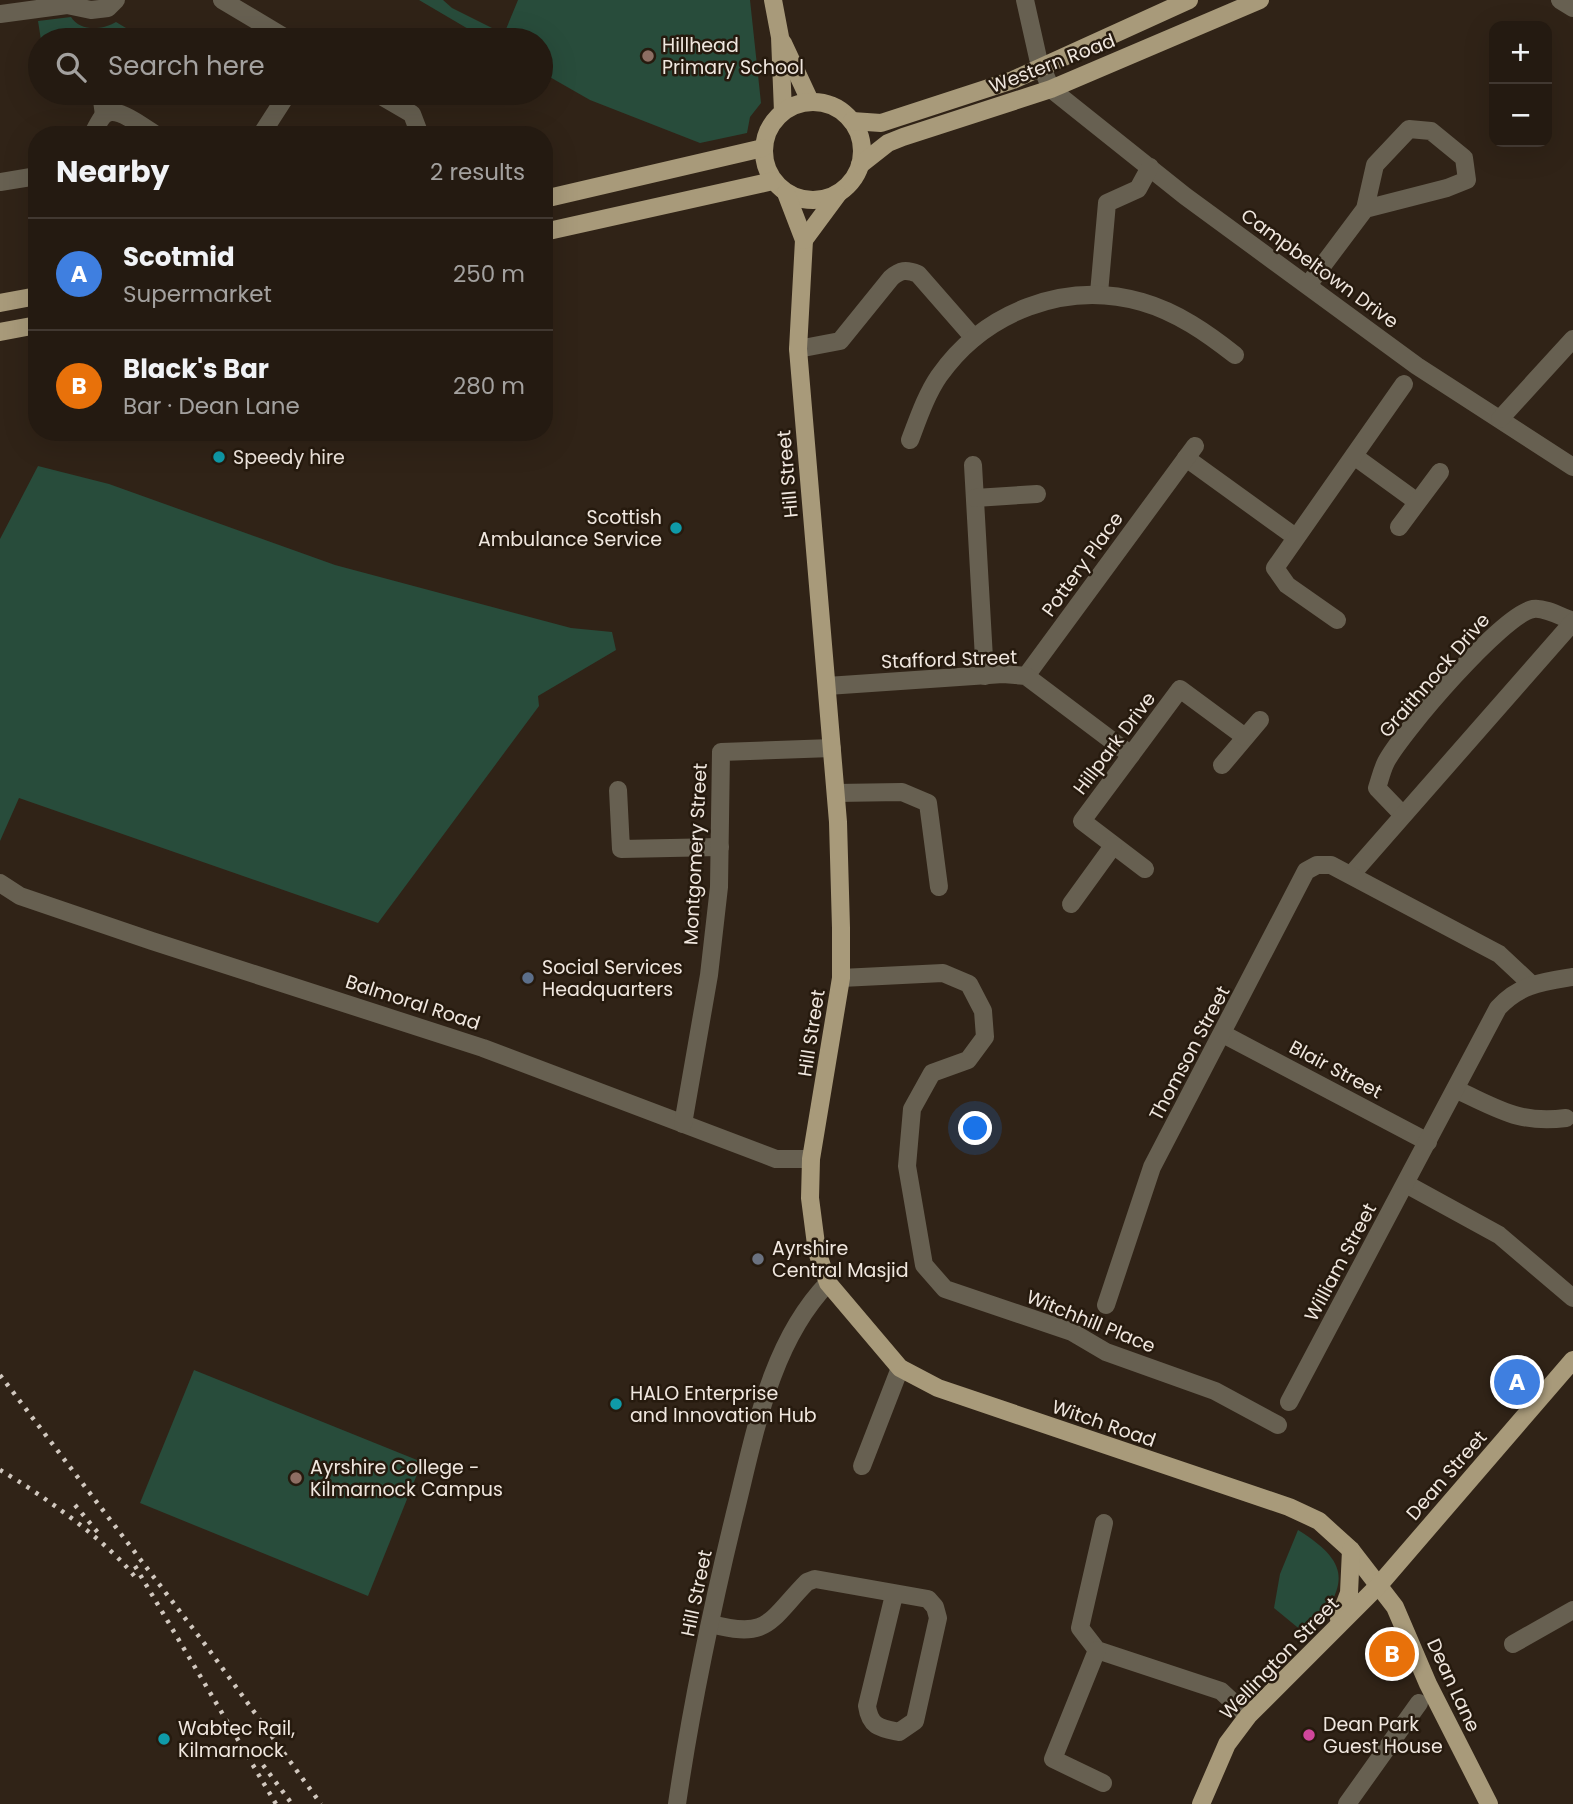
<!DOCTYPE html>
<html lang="en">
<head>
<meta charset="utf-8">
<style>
  body { margin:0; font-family:Poppins,sans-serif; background:#2c231a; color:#f1f3f6 }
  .controls { position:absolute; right:21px; top:21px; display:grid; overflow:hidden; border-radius:14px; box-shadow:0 7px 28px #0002 }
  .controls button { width:63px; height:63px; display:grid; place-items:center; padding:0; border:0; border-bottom:2px solid #413831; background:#241a11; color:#f1f3f6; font:35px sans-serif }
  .you { position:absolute; left:976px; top:1129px; width:24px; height:24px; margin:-18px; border:5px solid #fff; border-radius:50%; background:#1a73e8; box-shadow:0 0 0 10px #1a73e833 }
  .badge { display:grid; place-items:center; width:46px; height:46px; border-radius:50%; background:#09d5b5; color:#fff; font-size:23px; font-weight:700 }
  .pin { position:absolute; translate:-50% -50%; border:4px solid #fff; box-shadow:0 2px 7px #0006 }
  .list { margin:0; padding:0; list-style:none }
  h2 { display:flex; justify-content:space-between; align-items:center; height:91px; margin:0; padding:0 28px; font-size:30px }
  h2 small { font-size:23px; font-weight:400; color:#a3a19f }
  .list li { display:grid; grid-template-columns:46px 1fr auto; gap:21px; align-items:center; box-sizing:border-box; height:112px; padding:0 28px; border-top:2px solid #413831 }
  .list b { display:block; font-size:26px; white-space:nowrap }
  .list p { margin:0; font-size:23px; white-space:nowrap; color:#a3a19f }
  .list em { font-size:23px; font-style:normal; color:#a3a19f }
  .icon { flex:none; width:38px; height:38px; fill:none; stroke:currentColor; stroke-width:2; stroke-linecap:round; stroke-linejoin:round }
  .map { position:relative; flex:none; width:1573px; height:1804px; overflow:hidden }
  .search { position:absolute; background:#241a11; box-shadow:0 7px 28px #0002; left:28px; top:28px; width:525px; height:77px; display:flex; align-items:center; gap:18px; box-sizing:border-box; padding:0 24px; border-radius:38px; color:#a3a19f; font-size:26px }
  .panel { position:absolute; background:#241a11; box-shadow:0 7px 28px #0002; left:28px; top:126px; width:525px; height:315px; border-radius:28px }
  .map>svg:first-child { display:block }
  .green { fill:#284c3b }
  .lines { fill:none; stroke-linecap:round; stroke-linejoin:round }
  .minor { stroke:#676051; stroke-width:18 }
  .major { stroke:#a89a7a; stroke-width:18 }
  .rail { stroke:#d1c8bf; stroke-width:4.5; stroke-dasharray:3.5 7; stroke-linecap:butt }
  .education-dot { fill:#8d6e63; stroke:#261a0e; stroke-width:2.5 }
  .culture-dot { fill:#0f9aa8; stroke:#261a0e; stroke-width:2.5 }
  .service-dot { fill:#5c6f8a; stroke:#261a0e; stroke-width:2.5 }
  .worship-dot { fill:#6b7280; stroke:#261a0e; stroke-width:2.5 }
  .hotel-dot { fill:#d1479c; stroke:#261a0e; stroke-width:2.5 }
  .labels { text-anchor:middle; stroke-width:5; stroke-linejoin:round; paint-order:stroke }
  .poi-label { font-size:19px; fill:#f0e7df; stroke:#261a0e; text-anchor:start }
  .street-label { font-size:19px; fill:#f0e7df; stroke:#261a0e }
</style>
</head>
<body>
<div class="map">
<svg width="1573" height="1804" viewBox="0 0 1573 1804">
  <rect width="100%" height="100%" fill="#302317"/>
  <g class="green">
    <polygon points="419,0 443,0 452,8 504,34 518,0 750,0 761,103 750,117 747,133 700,143 590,100 541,72 541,40 487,40"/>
    <path d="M71 17C80 32 103 30 116 22L131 31 125 40H41L38 21Z"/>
    <polygon points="38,466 109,484 335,565 571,628 612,632 616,650 538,696 539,706 378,923 19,798 0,841 0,539"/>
    <polygon points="194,1370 422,1462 368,1596 140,1503"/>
    <path d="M1298 1530C1356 1566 1345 1588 1308 1636L1274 1608 1280 1574Z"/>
  </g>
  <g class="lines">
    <g class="minor">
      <polyline points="222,0 289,40"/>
      <polyline points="1025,0 1038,58 1051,89 1185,196 1417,366 1573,467"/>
      <polyline points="1560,0 1573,8"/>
      <polyline points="0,14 67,5 91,10 108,8 116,0"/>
      <polyline points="101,93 104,115"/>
      <polyline points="376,93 412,114 420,135"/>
      <path d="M92 135C96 129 99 120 104 115 116 104 146 129 156 135"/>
      <polyline points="261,135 288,93"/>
      <polyline points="0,182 37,176"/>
      <polyline points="1308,285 1365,209 1375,165 1409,129 1431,131 1464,158 1467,180 1447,188 1365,209"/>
      <polyline points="1099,293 1107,203 1138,189 1150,167"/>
      <path d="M798 349 840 341 891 278C900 270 906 269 918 274L974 338"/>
      <polyline points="1500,419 1573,339"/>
      <path d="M910 440C918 419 926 395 939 376 984 312 1065 280 1142 302 1177 312 1207 333 1235 355"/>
      <polyline points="1354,456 1416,501"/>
      <polyline points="1186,458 1294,536"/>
      <polyline points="973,465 985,676"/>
      <polyline points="975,498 1037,494"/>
      <polyline points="1399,527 1440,472"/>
      <polyline points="1337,620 1287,585 1275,568 1404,384"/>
      <polyline points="1026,676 1195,446"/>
      <polyline points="827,686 1003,674 1026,676 1131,755"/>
      <polyline points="1222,765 1260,720"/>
      <polyline points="618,790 621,849 720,847"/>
      <polyline points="836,793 902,792 928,803 939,887"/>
      <path d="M1402 814 1377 788C1380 779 1382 770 1386 762 1401 733 1503 614 1533 609 1544 607 1562 617 1573 621"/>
      <polyline points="1145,869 1082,821 1180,689 1245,737"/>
      <polyline points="1351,875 1573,622"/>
      <polyline points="0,883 20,896 152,941 483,1048 776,1159 811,1159"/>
      <polyline points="1071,904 1113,846"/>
      <polyline points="841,978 943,973 969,984 983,1011 985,1037 968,1060 932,1073 912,1109 907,1166 924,1265 945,1289 1072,1332 1106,1352 1215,1391 1278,1425"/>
      <polyline points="1223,1034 1428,1142"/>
      <path d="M1457 1090C1499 1109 1519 1124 1566 1118"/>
      <polyline points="683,1124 709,975 719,887 721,752 832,748"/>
      <polyline points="1406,1184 1499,1235 1573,1298"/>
      <polyline points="1106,1305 1152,1167 1306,871 1317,865 1331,865 1499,954 1530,983"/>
      <path d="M1289 1402 1498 1008C1520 984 1542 982 1573 977"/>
      <polyline points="862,1466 900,1368"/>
      <polyline points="1104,1523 1080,1628 1097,1650 1221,1691 1248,1716"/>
      <path d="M711 1624C769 1639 768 1622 807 1582L815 1579 928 1599 935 1607 938 1618 915 1721 899 1732C880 1728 870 1727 867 1706L894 1595"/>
      <polyline points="1513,1644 1573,1610"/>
      <polyline points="1097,1650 1053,1759 1103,1783"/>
      <path d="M677 1804C691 1708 711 1612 734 1517 754 1438 769 1344 828 1283"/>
      <polyline points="1347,1804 1419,1703"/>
    </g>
    <g class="major">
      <polyline points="773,0 780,37 783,112"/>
      <polyline points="783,43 810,101"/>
      <circle cx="813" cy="151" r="49"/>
      <polyline points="852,121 881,123 1013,80 1189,0"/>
      <polyline points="860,165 888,143 903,137 1051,89 1260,0"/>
      <polyline points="786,193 804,240 798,349 838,822 841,928 841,978 811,1159 810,1198 817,1252 828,1283 900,1368 938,1388 1289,1507 1319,1521 1351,1550 1395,1607 1428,1684 1489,1804"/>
      <polyline points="544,199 763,148"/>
      <polyline points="544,232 773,181"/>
      <polyline points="804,240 838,194"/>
      <polyline points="0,303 37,296"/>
      <polyline points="0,332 37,325"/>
      <polyline points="1339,1619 1349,1593 1351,1550"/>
      <polyline points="1201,1804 1227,1744 1248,1716 1379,1585 1573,1360"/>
    </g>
    <g class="rail">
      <polyline points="0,1375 207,1647 321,1804"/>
      <path d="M0 1470C41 1494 111 1543 138 1581"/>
      <polyline points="75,1505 100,1535"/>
      <polyline points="135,1566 276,1804"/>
      <polyline points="263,1765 292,1804"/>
    </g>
  </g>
  <g class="education-dot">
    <circle cx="648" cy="56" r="7"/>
    <circle cx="296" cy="1478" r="7"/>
  </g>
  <g class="culture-dot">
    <circle cx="219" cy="457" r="7"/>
    <circle cx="676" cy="528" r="7"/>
    <circle cx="616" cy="1404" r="7"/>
    <circle cx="164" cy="1739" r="7"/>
  </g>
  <circle class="service-dot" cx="528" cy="978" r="7"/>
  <circle class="worship-dot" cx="758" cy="1259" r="7"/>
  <circle class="hotel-dot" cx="1309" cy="1735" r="7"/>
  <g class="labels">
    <g class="poi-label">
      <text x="662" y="52">Hillhead<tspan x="662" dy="22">Primary School</tspan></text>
      <text x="233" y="464">Speedy hire</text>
      <text x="662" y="524" text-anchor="end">Scottish<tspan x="662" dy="22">Ambulance Service</tspan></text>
      <text x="542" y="974">Social Services<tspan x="542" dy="22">Headquarters</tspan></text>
      <text x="772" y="1255">Ayrshire<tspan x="772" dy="22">Central Masjid</tspan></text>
      <text x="630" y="1400">HALO Enterprise<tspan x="630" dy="22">and Innovation Hub</tspan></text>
      <text x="310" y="1474">Ayrshire College -<tspan x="310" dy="22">Kilmarnock Campus</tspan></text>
      <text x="1323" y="1731">Dean Park<tspan x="1323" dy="22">Guest House</tspan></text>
      <text x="178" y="1735">Wabtec Rail,<tspan x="178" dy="22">Kilmarnock</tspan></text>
    </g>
    <g class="street-label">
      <text transform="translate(1052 63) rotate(-21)" y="7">Western Road</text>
      <text transform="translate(1320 268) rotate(36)" y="7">Campbeltown Drive</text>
      <text transform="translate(787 474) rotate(-95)" y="7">Hill Street</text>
      <text transform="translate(1082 564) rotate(-54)" y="7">Pottery Place</text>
      <text transform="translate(949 659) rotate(-2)" y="7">Stafford Street</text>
      <text transform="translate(1434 675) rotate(-49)" y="7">Graithnock Drive</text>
      <text transform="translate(1114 743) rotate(-53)" y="7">Hillpark Drive</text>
      <text transform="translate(695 854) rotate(-87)" y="7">Montgomery Street</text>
      <text transform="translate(413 1002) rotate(18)" y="7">Balmoral Road</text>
      <text transform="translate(811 1033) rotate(-81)" y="7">Hill Street</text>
      <text transform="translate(1189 1053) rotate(-62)" y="7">Thomson Street</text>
      <text transform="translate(1336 1069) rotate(28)" y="7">Blair Street</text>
      <text transform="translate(1340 1262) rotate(-62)" y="7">William Street</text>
      <text transform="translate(1091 1321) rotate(22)" y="7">Witchhill Place</text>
      <text transform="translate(1104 1423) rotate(19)" y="7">Witch Road</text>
      <text transform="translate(1446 1475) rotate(-49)" y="7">Dean Street</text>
      <text transform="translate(696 1593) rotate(-78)" y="7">Hill Street</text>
      <text transform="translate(1279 1658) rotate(-46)" y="7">Wellington Street</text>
      <text transform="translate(1454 1685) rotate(65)" y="7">Dean Lane</text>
    </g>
  </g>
</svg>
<div class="controls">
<button>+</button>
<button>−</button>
</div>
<div class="you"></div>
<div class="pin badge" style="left:1517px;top:1382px;background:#3f7fe0">A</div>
<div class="pin badge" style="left:1392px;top:1654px;background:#e8710a">B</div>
<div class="search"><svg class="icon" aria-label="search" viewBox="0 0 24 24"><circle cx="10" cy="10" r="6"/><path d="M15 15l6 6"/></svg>Search here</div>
<section class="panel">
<h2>Nearby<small>2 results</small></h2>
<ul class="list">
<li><span class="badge" style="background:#3f7fe0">A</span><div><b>Scotmid</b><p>Supermarket</p></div><em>250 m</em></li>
<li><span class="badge" style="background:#e8710a">B</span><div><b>Black's Bar</b><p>Bar · Dean Lane</p></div><em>280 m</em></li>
</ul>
</section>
</div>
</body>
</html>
